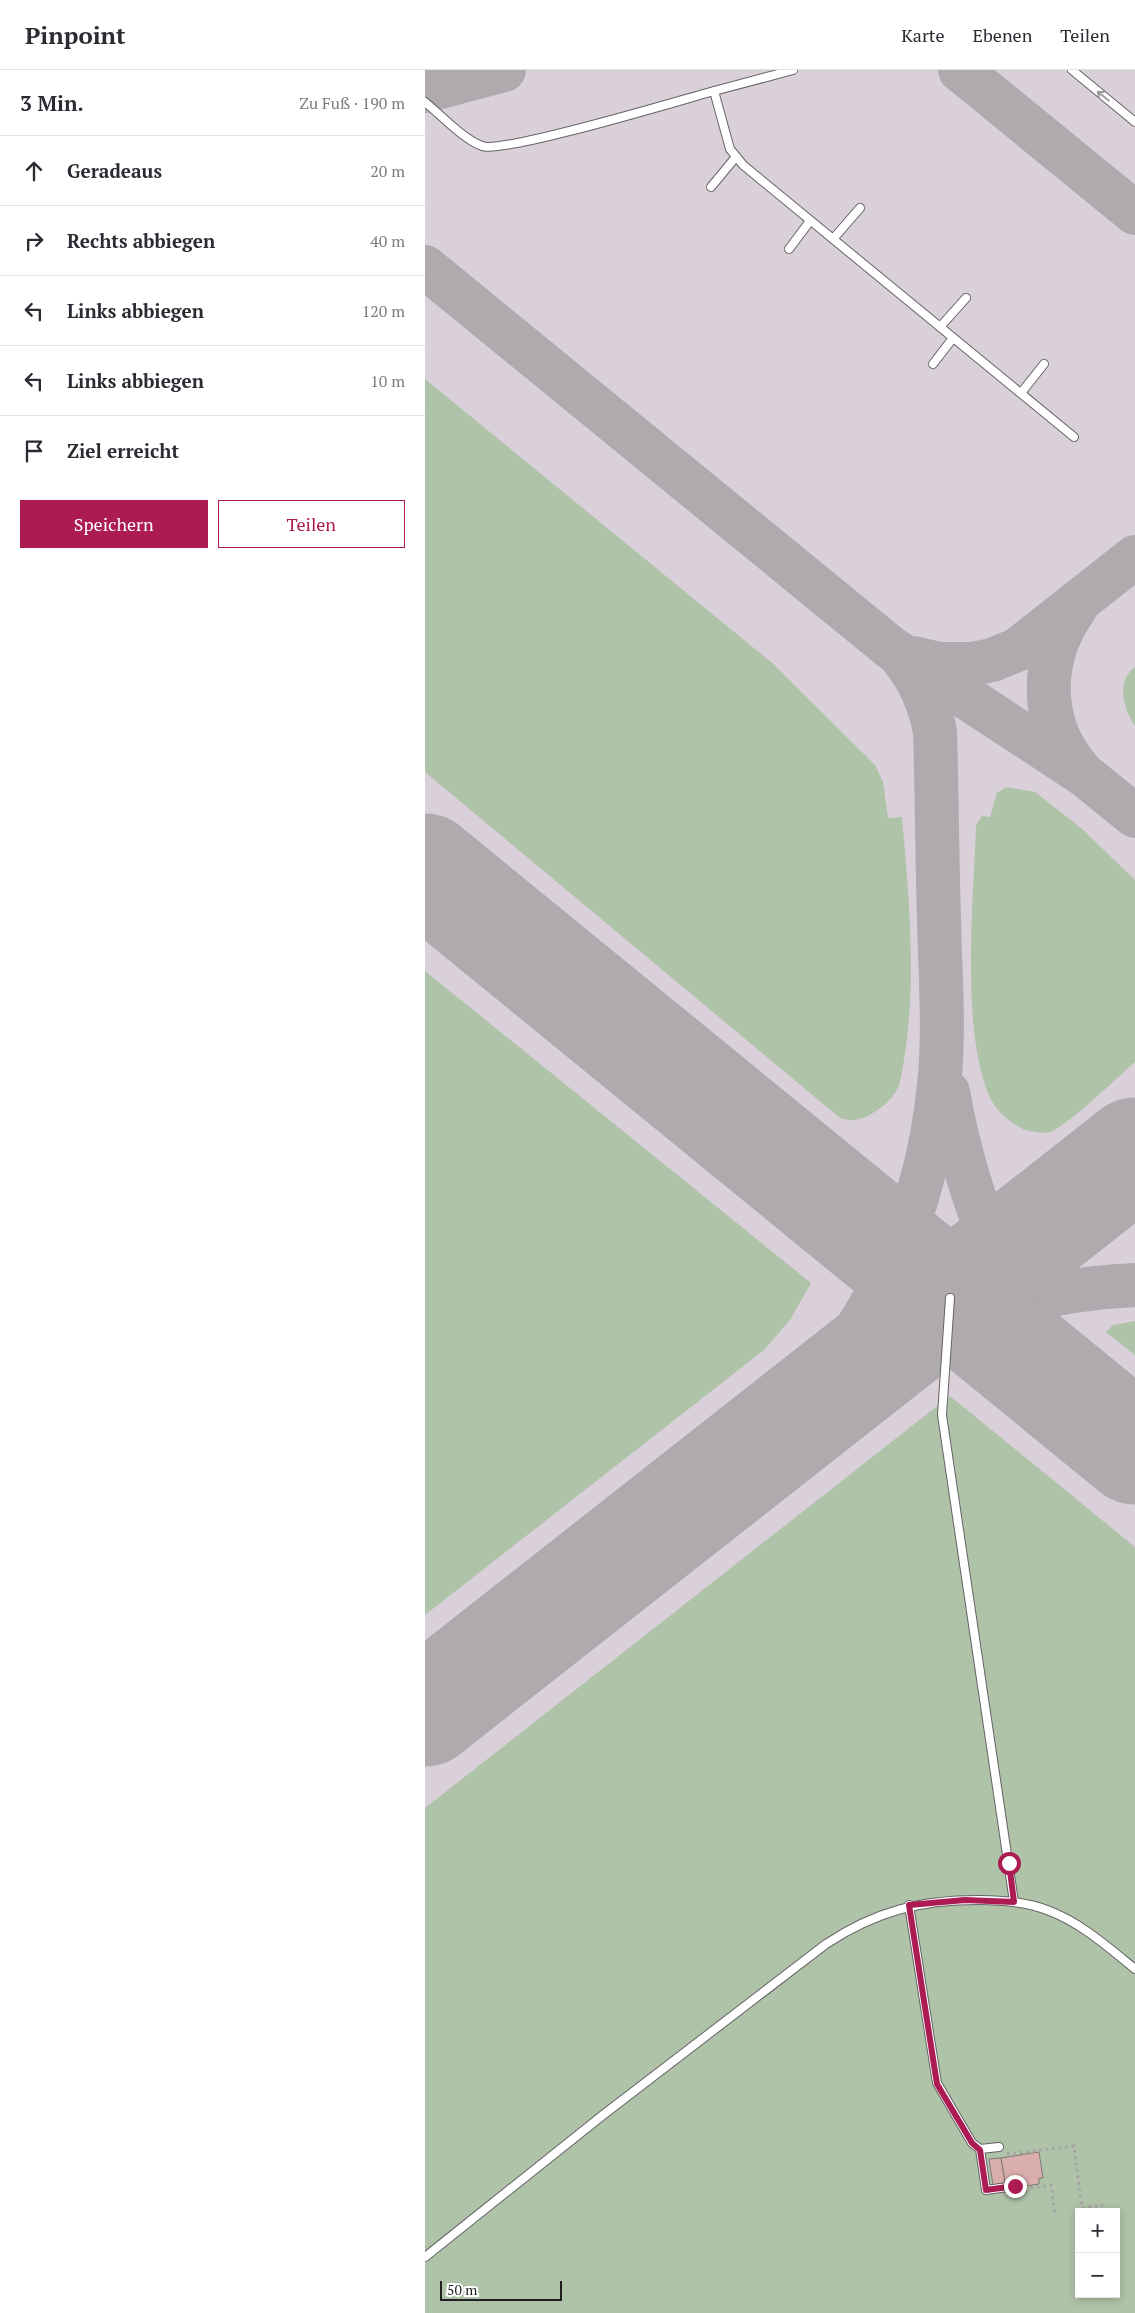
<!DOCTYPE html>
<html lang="de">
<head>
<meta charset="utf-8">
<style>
  body { margin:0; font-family:"PT Serif",serif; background:#f2f2f3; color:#2b2b33 }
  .controls { position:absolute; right:15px; bottom:15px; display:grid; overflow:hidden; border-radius:0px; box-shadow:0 2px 8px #0003 }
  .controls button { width:45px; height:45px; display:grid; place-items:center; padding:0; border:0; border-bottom:1px solid #e1e1e2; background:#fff; color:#2b2b33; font:25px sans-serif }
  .scale { position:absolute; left:15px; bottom:12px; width:122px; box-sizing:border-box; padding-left:5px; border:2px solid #211f21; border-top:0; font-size:14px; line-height:18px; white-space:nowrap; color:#211f21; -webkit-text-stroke:4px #fff; paint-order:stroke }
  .stop { position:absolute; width:15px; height:15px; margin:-11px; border:4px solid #ac1c53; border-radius:50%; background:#fff }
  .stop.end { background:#ac1c53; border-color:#fff; box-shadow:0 1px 5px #0008 }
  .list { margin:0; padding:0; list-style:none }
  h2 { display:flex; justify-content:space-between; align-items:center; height:65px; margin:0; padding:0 20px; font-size:21px }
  h2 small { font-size:16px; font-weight:400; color:#7c7c81 }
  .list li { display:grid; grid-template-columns:32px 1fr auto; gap:15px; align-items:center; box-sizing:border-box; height:70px; padding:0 20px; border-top:1px solid #e1e1e2 }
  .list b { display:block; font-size:19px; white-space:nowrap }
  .list em { font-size:16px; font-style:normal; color:#7c7c81 }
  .actions { display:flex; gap:10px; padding:15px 20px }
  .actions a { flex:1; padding:11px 0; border:1px solid #ac1c53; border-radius:0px; text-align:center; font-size:18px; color:#ac1c53 }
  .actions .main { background:#ac1c53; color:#fff }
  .icon { flex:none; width:28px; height:28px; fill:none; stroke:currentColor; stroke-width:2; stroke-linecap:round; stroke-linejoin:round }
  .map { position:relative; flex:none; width:710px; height:2243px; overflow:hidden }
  header { display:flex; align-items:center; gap:30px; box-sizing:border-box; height:70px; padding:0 25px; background:#fff; border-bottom:1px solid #e1e1e2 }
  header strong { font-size:24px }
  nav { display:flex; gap:28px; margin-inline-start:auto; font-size:18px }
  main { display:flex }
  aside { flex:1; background:#fff }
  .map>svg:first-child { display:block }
  .built { fill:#dad0da; fill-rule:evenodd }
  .green { fill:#afc3a9; fill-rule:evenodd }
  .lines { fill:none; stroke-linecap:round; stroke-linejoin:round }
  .taxiway { stroke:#aeaaae; stroke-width:44 }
  .runway { stroke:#aeaaae; stroke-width:111 }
  .building { fill:#d9aead; stroke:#7f7979 }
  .lane-casing { stroke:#666266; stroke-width:10 }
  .path { stroke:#a5a1a5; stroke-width:3; stroke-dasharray:2.5 4; stroke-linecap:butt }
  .lane { stroke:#fff; stroke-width:8 }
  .oneway { stroke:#9b9a9b }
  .route { stroke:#ac1c53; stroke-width:6 }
</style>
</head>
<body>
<header>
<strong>Pinpoint</strong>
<nav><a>Karte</a><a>Ebenen</a><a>Teilen</a></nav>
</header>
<main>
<aside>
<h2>3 Min.<small>Zu Fuß · 190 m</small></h2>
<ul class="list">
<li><svg class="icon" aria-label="ahead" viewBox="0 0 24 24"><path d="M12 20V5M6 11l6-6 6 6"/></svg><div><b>Geradeaus</b></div><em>20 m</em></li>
<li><svg class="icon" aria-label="right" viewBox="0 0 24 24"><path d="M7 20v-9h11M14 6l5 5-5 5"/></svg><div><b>Rechts abbiegen</b></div><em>40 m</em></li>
<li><svg class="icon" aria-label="left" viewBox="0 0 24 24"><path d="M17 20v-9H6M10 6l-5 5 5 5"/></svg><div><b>Links abbiegen</b></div><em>120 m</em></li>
<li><svg class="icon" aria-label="left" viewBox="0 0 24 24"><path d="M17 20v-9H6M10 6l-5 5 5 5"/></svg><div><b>Links abbiegen</b></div><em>10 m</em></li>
<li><svg class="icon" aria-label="arrive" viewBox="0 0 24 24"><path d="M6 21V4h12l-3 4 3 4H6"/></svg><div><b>Ziel erreicht</b></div></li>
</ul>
<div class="actions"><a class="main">Speichern</a><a>Teilen</a></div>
</aside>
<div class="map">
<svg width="710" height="2243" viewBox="0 0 710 2243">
  <rect width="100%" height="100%" fill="#e1dde1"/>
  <path class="built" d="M0 0H710V2243H0ZM654 2142H691V2224H654Z"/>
  <g class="green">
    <path d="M0 309 346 592 450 695 458 712 463 748 477 747C484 828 492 910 479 990 477 1000 476 1015 470 1023 462 1035 444 1048 430 1050 425 1051 419 1049 415 1048L0 702Z"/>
    <path d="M710 597V656C698 638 691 611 710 597Z"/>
    <path d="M581 717 610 722 656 758 710 810V992C694 1006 640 1058 625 1062 614 1064 602 1062 592 1056 583 1050 574 1043 568 1033 534 972 549 826 551 755L557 746 565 747 572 723Z"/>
    <polygon points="0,901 386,1213 365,1250 339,1280 0,1545"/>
    <polygon points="710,1251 710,1285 681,1262 688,1255"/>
    <path d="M525 1326 710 1477V2243H0V1738ZM654 2142H691V2224H654Z"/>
  </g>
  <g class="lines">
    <g class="taxiway">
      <polyline points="535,0 710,143"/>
      <polyline points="0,21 79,0"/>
      <polyline points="0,197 466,578 658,704 710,746"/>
      <path d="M650 539C615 588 614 652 653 698"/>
      <polyline points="488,588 514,594 547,594 567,590 592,580 710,487"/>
      <path d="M523 1022C546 1153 595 1250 678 1353"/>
      <path d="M430 1303C516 1251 609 1219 710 1215"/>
      <path d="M317 1391C431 1289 499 1169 514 1015 520 960 515 904 514 848 512 786 512 724 510 662 505 634 495 610 477 588"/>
    </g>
    <g class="runway">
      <polyline points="0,799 710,1379"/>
      <polyline points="0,1641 710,1083"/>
    </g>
  </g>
  <g class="building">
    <polygon points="614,2082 618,2108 614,2108 614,2114 601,2116 600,2110 580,2113 576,2088"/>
    <polygon points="576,2088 580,2113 568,2115 564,2089"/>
    <polygon points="600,2110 601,2122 595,2123 593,2111"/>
  </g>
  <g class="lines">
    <g class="lane-casing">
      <g id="lane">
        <polyline points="647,0 710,52"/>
        <polyline points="289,21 368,0"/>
        <path d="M0 32C16 45 38 69 57 76 78 84 256 30 289 21L305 79 318 95 649 367"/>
        <polyline points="286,117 310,88"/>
        <polyline points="408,169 435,138"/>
        <polyline points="364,179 385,151"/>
        <polyline points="515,257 541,228"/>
        <polyline points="508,294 528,268"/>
        <polyline points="596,323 619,294"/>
        <polyline points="525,1228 517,1345 589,1832"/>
        <polyline points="484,1835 512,2013 547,2073 555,2079 561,2120 590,2116"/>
        <polyline points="555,2079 574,2077"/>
        <path d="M0 2187 178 2045 401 1874C451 1841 495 1830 554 1830 577 1830 601 1832 622 1840 655 1852 683 1877 710 1899"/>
      </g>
    </g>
    <g class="path">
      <polyline points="582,2084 649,2076 657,2138 678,2135"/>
      <polyline points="599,2119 626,2115 630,2144 632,2144"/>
    </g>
    <use href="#lane" class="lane"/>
  </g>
  <defs><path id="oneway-shaft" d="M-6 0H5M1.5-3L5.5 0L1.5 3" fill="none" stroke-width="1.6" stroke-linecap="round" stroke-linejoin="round" transform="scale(1.25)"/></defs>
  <use class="oneway" href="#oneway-shaft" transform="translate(678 26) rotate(-141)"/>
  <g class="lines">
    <polyline class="route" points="584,1793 589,1832 540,1830 484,1835 512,2014 547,2073 555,2080 561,2120 590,2116"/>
  </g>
</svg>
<div class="controls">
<button>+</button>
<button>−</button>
</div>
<div class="scale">50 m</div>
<div class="stop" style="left:584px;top:1793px"></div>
<div class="stop end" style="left:590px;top:2116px"></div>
</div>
</main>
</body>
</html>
